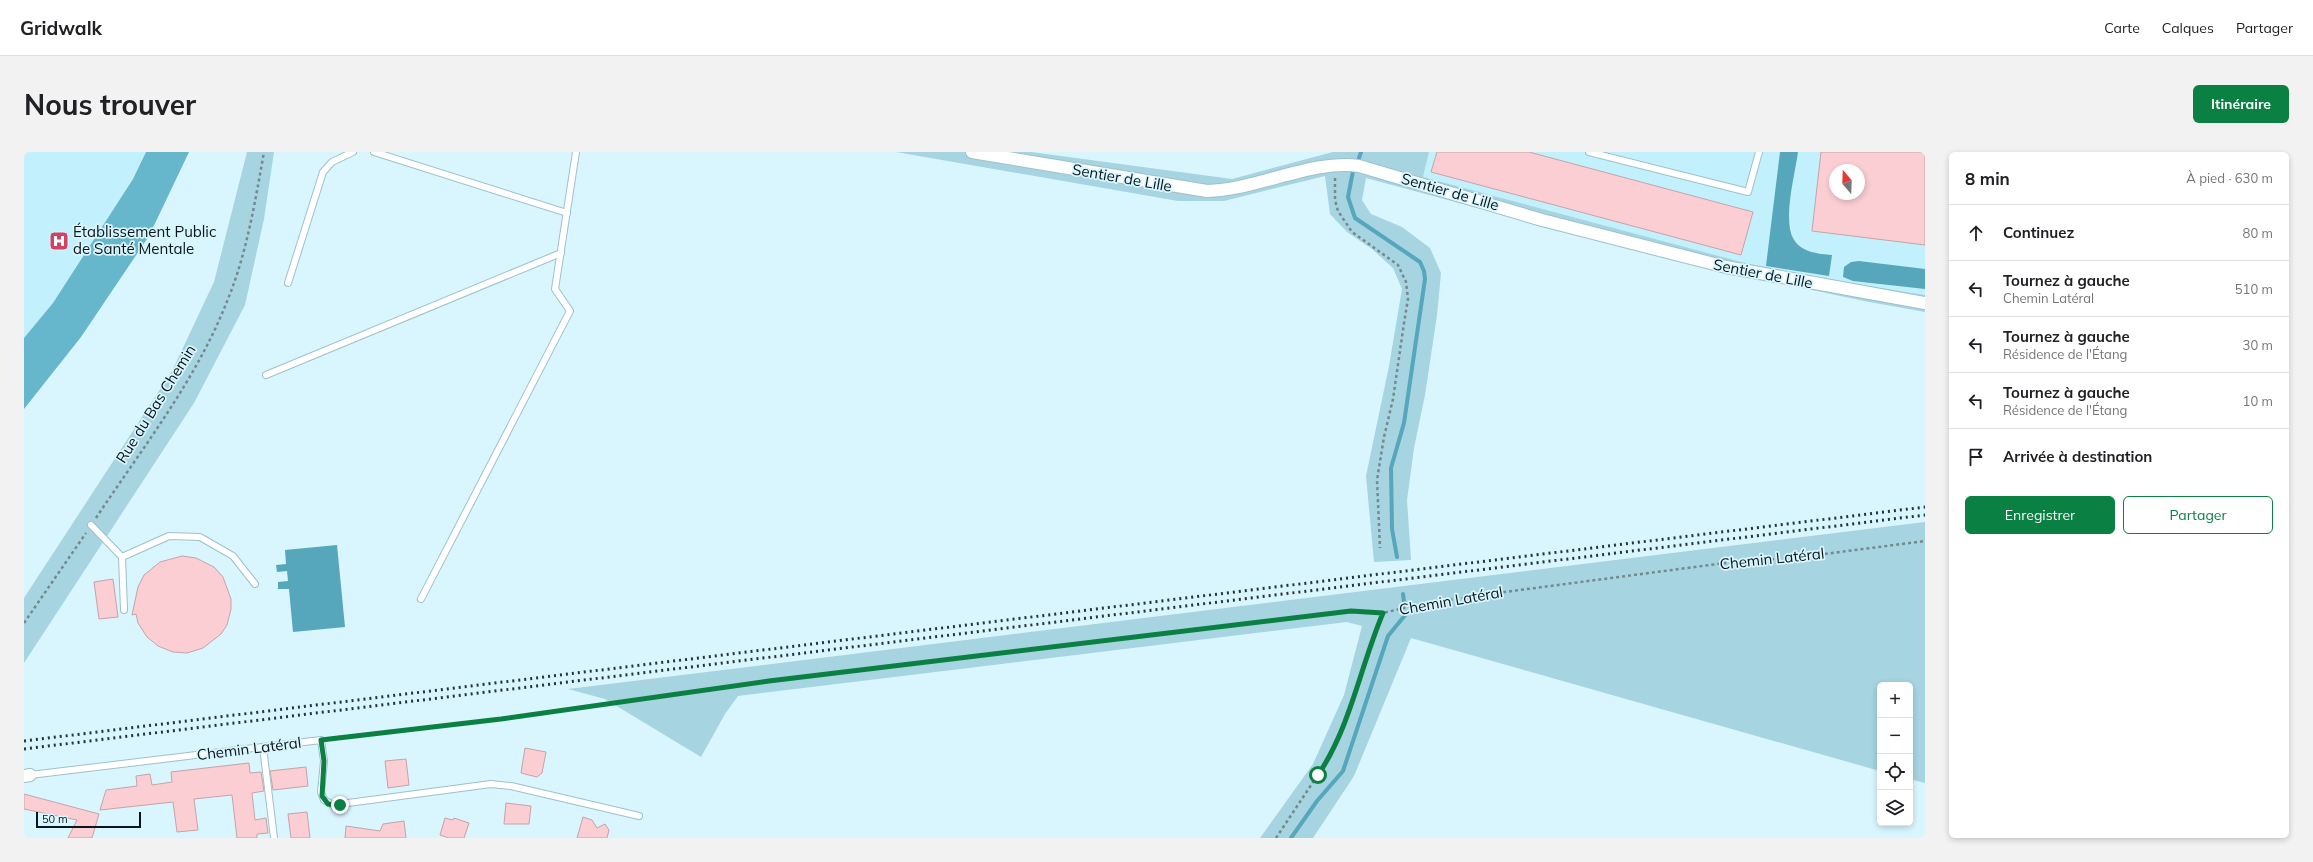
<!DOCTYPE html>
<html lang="fr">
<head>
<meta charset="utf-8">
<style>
  body { margin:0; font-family:Mulish,sans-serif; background:#f2f2f2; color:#202124 }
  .controls { position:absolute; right:12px; bottom:12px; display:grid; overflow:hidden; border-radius:6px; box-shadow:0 2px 6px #0003 }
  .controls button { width:36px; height:36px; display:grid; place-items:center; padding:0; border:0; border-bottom:1px solid #e0e0e0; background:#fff; color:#202124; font:20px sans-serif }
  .compass { position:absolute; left:1805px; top:12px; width:36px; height:36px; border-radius:50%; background:#fff; box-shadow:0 2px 6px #0003; rotate:341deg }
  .scale { position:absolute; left:12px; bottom:10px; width:105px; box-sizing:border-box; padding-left:4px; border:2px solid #09171a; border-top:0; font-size:11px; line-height:14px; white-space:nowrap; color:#09171a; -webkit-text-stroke:3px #d9f5fe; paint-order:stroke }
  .stop { position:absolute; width:12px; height:12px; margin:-9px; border:3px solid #0b8043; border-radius:50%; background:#fff }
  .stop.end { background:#0b8043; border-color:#fff; box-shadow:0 1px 4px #0008 }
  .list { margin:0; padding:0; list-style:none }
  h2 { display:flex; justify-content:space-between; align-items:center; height:52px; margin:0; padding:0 16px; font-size:17px }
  h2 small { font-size:13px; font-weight:400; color:#757577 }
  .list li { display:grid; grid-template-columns:26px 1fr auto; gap:12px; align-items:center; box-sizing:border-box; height:56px; padding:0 16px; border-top:1px solid #e0e0e0 }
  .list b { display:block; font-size:15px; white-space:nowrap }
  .list p { margin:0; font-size:13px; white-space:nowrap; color:#757577 }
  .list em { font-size:13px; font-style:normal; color:#757577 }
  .actions { display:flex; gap:8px; padding:12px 16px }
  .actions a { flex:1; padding:9px 0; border:1px solid #0b8043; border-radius:6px; text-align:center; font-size:14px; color:#0b8043 }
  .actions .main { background:#0b8043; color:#fff }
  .icon { flex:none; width:22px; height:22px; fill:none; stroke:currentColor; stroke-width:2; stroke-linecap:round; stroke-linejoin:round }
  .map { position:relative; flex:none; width:1901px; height:686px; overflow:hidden; border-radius:6px }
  header { display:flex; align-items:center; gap:24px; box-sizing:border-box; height:56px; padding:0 20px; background:#fff; border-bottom:1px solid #e0e0e0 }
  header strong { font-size:19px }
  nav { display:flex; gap:22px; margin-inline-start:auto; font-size:14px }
  .intro { display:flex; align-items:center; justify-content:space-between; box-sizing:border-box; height:96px; padding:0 24px }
  h1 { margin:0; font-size:28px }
  .button { padding:10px 18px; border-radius:6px; background:#0b8043; color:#fff; font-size:14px; font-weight:700 }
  main { display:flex; gap:24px; padding:0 24px }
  aside { flex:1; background:#fff; border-radius:6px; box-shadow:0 2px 6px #0003 }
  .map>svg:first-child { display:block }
  .built { fill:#c3f0fd; fill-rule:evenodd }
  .green { fill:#a6d4e1 }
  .forest { fill:#66b6cc }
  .water { fill:#56a6bc }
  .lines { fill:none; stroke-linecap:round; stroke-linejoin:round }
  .stream { stroke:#56a6bc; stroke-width:4 }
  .building { fill:#fbced3; stroke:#c5a3a7; fill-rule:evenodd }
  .service-casing { stroke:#9ec1cb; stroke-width:8 }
  .minor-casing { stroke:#9ec1cb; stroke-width:14 }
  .path { stroke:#74898f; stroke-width:2.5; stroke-dasharray:3 3; stroke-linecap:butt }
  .service { stroke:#fff; stroke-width:6 }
  .minor { stroke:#fff; stroke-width:12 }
  .rail { stroke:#253538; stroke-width:3; stroke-dasharray:2 4; stroke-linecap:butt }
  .route { stroke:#0b8043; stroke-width:5 }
  .labels { text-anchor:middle; stroke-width:3.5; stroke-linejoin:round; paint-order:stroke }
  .street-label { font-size:15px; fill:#09171a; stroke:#d9f5fe }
  .poi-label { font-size:15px; fill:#09171a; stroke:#d9f5fe; text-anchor:start }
</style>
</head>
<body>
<header>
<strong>Gridwalk</strong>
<nav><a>Carte</a><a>Calques</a><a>Partager</a></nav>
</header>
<div class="intro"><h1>Nous trouver</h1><a class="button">Itinéraire</a></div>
<main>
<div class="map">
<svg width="1901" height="686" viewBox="0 0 1901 686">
  <rect width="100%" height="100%" fill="#d9f5fe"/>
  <g class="built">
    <polygon points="0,0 122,0 109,27 29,151 0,186"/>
    <path d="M1405 0H1901V143L1814 129 1721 111 1399 25ZM1811 18H1835V42H1811Z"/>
  </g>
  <g class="green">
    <polygon points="223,0 250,0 240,67 221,153 170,251 0,511 0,446 148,219 190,130"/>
    <polygon points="872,0 1007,0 1208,27 1309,0 1405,0 1399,25 1721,111 1814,129 1901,143 1901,160 1840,149 1647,108 1342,26 1338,48 1347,62 1378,75 1406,96 1417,121 1413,163 1401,243 1390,296 1383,348 1387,408 1350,410 1342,324 1365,214 1378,137 1369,116 1348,97 1323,80 1306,62 1301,24 1200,49 1154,49"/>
    <polygon points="1901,370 1901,631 1886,627 1886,533 1856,533 1856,619 1387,486 1330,624 1289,686 1236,686 1289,612 1320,543 1338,474 1323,470 714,544 701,562 677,605 581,547 544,537"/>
  </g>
  <polygon class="forest" points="122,0 165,0 125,84 57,185 0,257 0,186 29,151 109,27"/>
  <g class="water">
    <path d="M1756 0H1774C1771 22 1759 67 1769 86 1776 100 1794 102 1808 103L1805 124 1742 114Z"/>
    <polygon points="1835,109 1901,117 1901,137 1829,129 1819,125 1820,115 1827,110"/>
    <polygon points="313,393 321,475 269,480 265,437 254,437 254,430 264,429 263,419 253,420 252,413 262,412 261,398"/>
  </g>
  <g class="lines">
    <g class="stream">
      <polyline points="1335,6 1337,0"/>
      <polyline points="1329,19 1324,45 1331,66 1396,110 1400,119 1401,127 1380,271 1367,316 1368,377 1373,405"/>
      <polyline points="1379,442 1380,450"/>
      <polyline points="1267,686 1293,649 1319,619 1364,484 1382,462"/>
    </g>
  </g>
  <g class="building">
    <polygon points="1413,0 1505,0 1729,60 1717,103 1407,20"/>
    <path d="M1797 0H1901V93L1788 79ZM1811 18H1835V42H1811Z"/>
    <polygon points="158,404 172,406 190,415 199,425 207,447 207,457 203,473 197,482 179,496 163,501 149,500 134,494 123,485 114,471 112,462 108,463 114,435 120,423 136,410"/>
    <polygon points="89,427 94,465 75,467 70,430"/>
    <polygon points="501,596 522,600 518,621 513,625 497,621"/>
    <polygon points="382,607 385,633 364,636 361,609"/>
    <polygon points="225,611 226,621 237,620 240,639 228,641 231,668 242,666 244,681 233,682 233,686 213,686 208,643 170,647 174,678 153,680 149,650 76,658 82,638 113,634 112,624 126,622 128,633 148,630 147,620"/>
    <polygon points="282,615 284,634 249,638 246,619"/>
    <polygon points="0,642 75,662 68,686 44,686 53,668 0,657"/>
    <polygon points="482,651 507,654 505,672 480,672"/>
    <polygon points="283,660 286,686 267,686 264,662"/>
    <polygon points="559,665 568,668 573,676 581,672 585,678 583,686 553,686"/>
    <polygon points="421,666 429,668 430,666 445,671 440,686 425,686 416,683"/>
    <polygon points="380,669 382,686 321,686 322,674 356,679 359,672"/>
  </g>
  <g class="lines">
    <g class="service-casing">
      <g id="service">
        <polyline points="350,0 543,61"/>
        <polyline points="1565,0 1724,40 1735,0"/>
        <polyline points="264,131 299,20 308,10 329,0"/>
        <polyline points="242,223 537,101"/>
        <polyline points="67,373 98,405"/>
        <polyline points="397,447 546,159 531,137 552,0"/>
        <polyline points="100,458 98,405 145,384 176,385 209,404 231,432"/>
        <polyline points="239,595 250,686"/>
        <polyline points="6,623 297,588 300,609 297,640 300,648 309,653 467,632 487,634 615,664"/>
      </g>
    </g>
    <g class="minor-casing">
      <g id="minor">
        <path d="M948 0 1183 39C1233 38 1288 7 1335 14L1518 68 1702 115 1901 151"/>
        <polyline points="0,624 6,623"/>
      </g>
    </g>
    <g class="path">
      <polyline points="1311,26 1311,48 1314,59 1328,80 1374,113 1382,130 1384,147 1380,171 1369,247 1360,285 1353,328 1356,396"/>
      <path d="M72 366C119 295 173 227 204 147 223 100 231 50 240 0"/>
      <polyline points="0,471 62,381"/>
      <polyline points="307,586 477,567 745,529 1327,459 1359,461 1392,453 1473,441 1701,411 1777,405 1901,389"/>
      <polyline points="1252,686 1305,606 1311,594 1359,461"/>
    </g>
    <use href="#service" class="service"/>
    <use href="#minor" class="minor"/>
    <g class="rail">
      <polyline points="0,589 1901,355"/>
      <polyline points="0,597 1901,363"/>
    </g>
  </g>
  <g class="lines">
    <path class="route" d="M316 653 304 652 298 644 300 609 297 588 477 567 745 529 1327 459 1359 461C1336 515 1327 574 1294 623"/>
  </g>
  <defs>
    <g id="hospital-square" transform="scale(1)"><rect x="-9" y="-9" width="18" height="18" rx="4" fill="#d14164" stroke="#d9f5fe"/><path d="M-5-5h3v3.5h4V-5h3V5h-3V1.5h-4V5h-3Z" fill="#fff"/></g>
  </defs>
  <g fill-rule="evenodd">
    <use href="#hospital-square" x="35" y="89"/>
  </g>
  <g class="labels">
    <g class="street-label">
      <text transform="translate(1098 26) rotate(10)" y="5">Sentier de Lille</text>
      <text transform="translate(1426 40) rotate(16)" y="5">Sentier de Lille</text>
      <text transform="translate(1739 122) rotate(11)" y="5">Sentier de Lille</text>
      <text transform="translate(132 252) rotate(-58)" y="5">Rue du Bas Chemin</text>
      <text transform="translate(1748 407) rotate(-6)" y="5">Chemin Latéral</text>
      <text transform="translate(1427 449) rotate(-10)" y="5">Chemin Latéral</text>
      <text transform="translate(225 597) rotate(-7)" y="5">Chemin Latéral</text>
    </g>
    <g class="poi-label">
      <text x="49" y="85">Établissement Public<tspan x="49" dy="17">de Santé Mentale</tspan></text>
    </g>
  </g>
</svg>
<div class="controls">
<button>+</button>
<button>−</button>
<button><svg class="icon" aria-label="locate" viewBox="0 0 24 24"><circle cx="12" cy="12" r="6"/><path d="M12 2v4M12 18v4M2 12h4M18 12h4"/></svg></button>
<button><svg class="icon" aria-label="layers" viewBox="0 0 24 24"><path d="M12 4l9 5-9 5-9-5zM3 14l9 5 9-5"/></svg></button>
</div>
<svg class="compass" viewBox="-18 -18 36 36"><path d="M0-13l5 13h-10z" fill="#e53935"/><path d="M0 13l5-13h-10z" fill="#757577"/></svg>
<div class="scale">50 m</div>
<div class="stop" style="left:1294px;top:623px"></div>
<div class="stop end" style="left:316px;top:653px"></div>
</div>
<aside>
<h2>8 min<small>À pied · 630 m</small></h2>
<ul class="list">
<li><svg class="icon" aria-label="ahead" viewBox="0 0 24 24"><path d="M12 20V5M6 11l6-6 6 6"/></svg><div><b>Continuez</b></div><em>80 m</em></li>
<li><svg class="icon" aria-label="left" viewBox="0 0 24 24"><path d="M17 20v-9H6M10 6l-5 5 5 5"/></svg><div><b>Tournez à gauche</b><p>Chemin Latéral</p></div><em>510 m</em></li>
<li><svg class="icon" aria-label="left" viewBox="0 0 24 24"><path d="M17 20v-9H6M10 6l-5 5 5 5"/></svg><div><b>Tournez à gauche</b><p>Résidence de l'Étang</p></div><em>30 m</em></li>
<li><svg class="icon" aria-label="left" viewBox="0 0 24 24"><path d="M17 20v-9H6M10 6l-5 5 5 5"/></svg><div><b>Tournez à gauche</b><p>Résidence de l'Étang</p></div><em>10 m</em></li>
<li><svg class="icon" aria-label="arrive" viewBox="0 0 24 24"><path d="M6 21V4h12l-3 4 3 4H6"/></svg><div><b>Arrivée à destination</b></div></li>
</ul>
<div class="actions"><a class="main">Enregistrer</a><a>Partager</a></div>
</aside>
</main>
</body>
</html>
